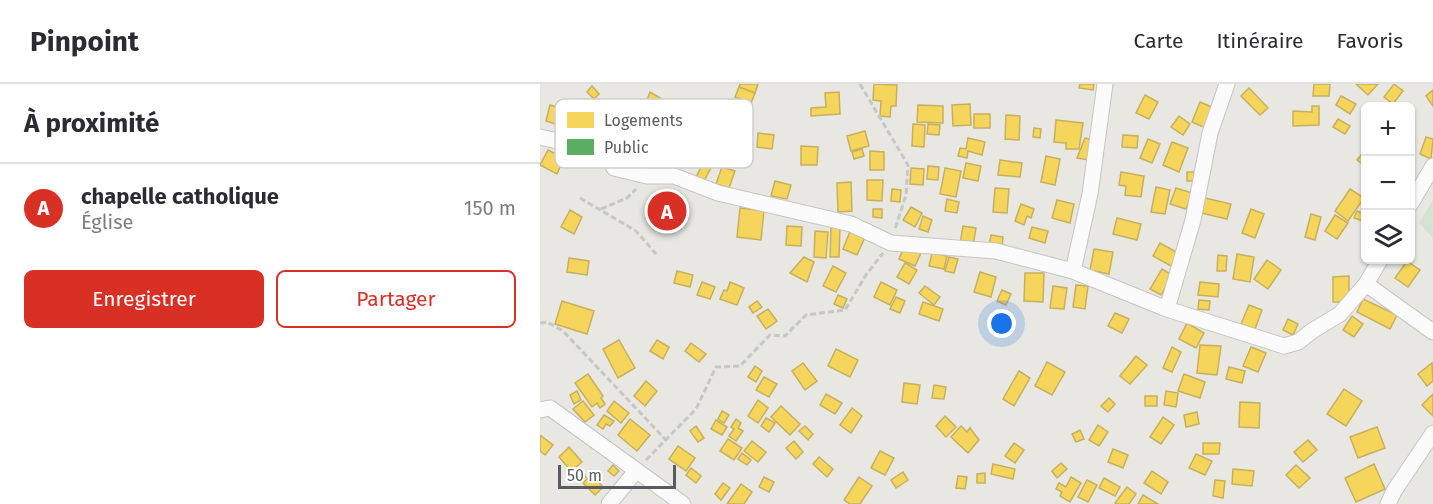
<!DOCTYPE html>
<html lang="fr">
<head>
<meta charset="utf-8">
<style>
  body { margin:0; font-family:"Fira Sans",sans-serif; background:#f2f2f3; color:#2b2b33 }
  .controls { position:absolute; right:18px; top:18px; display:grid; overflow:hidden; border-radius:9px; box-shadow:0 2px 4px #0004 }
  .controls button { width:54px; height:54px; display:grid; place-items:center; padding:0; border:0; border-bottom:2px solid #e1e1e2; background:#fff; color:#2b2b33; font:30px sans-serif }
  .scale { position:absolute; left:18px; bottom:15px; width:118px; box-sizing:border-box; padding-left:6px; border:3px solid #595b5f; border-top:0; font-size:16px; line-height:21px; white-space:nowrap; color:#595b5f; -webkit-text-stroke:4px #fff; paint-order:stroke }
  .you { position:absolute; left:462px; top:240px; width:21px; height:21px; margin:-15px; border:4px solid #fff; border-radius:50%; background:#1a73e8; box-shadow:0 0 0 9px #1a73e833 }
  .badge { display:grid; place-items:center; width:39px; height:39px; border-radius:50%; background:#d93025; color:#fff; font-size:20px; font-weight:700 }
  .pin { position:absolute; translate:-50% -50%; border:3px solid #fff; box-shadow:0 2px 6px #0006 }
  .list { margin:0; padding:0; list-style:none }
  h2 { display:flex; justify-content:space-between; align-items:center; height:78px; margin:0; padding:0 24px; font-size:26px }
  h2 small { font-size:20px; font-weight:400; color:#7c7c81 }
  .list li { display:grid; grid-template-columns:39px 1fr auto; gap:18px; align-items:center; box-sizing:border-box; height:90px; padding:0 24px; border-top:2px solid #e1e1e2 }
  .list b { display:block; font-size:22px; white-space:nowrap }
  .list p { margin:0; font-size:20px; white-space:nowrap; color:#7c7c81 }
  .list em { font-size:20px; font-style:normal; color:#7c7c81 }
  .actions { display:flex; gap:12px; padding:18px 24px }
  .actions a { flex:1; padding:14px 0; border:2px solid #d93025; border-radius:9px; text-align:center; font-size:21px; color:#d93025 }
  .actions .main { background:#d93025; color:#fff }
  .icon { flex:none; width:33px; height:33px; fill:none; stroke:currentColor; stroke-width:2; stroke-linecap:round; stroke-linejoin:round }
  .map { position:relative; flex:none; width:893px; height:420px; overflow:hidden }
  header { display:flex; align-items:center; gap:36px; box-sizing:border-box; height:84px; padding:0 30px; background:#fff; border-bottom:2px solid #e1e1e2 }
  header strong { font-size:28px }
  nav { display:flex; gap:33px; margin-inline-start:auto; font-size:21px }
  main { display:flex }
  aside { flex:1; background:#fff }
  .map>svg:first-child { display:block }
  .green { fill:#d1e3d1 }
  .homes { fill:#f6d55c; stroke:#c7b05d; stroke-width:1.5 }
  .public { fill:#5aae61; stroke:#5a9560; stroke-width:1.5 }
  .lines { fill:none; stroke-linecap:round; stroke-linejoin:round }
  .street-casing { stroke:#c5c5c4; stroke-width:17 }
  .path { stroke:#c5c8c6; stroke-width:3; stroke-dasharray:6 3; stroke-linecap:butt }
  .street { stroke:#fcfbfb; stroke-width:15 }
  .key { fill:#fff; stroke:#cdcecf; stroke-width:1.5 }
  .key-label { font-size:16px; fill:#595b5f }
</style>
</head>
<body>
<header>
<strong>Pinpoint</strong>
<nav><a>Carte</a><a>Itinéraire</a><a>Favoris</a></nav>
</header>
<main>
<aside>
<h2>À proximité<small></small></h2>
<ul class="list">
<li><span class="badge">A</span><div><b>chapelle catholique</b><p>Église</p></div><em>150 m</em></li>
</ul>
<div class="actions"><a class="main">Enregistrer</a><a>Partager</a></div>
</aside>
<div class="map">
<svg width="893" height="420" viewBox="0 0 893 420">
  <rect width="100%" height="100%" fill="#e8e7e2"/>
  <polygon class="green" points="893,116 893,154 879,139"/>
  <g class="homes">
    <polygon points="200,0 218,0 215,9 199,3"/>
    <polygon points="334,0 357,1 356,22 351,22 350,33 340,32 341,17 333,16"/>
    <polygon points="540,0 554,0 553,6 539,4"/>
    <polygon points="774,0 790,0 789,12 773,12"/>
    <polygon points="816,0 838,0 828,11"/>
    <polygon points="854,0 863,7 853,20 844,13"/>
    <polygon points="52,2 59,10 54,15 47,8"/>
    <polygon points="199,3 215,9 211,19 195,13"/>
    <polygon points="709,4 728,24 720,31 701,12"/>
    <polygon points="893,6 893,22 886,12"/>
    <polygon points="110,8 125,17 114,34 103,26"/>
    <polygon points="299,8 300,30 271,32 271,24 286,23 285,9"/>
    <polygon points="605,11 618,18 609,35 596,29"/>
    <polygon points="801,12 816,20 810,30 796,21"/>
    <polygon points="660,18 674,24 666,44 652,38"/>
    <polygon points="430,20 431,41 413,42 412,21"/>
    <polygon points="10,21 36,28 32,45 6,37"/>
    <polygon points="378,21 403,22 403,39 377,38"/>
    <polygon points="772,22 779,22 779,41 753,42 753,27 772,28"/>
    <rect x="434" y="30" width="16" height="14"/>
    <polygon points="466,31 480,32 479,56 465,55"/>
    <polygon points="639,32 650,40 643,51 631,43"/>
    <polygon points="798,35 810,42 805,50 793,43"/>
    <polygon points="516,36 543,39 539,65 526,65 526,59 514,58"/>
    <polygon points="373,40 385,41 384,63 372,62"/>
    <polygon points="388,40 400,41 399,51 387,50"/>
    <polygon points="494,44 501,45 500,54 493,53"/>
    <polygon points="325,47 329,62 311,67 307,52"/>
    <polygon points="218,49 234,51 232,65 217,63"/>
    <polygon points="583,51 598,52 597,64 582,63"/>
    <polygon points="886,53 893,55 891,75 880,70"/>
    <polygon points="428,54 445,58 442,71 428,67 427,74 418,72 420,64 426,65"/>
    <polygon points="545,54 557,57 553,77 537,74"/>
    <polygon points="608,55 620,60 612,79 600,74"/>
    <polygon points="632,58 648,64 639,88 623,81"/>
    <polygon points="261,62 278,63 277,81 261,81"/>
    <polygon points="322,65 324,72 314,75 312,68"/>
    <polygon points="826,65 826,83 817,76"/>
    <polygon points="8,66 24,74 17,90 0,81"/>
    <polygon points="330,67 344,68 344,86 330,86"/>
    <polygon points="167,72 175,76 163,99 155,95"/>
    <polygon points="506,72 520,75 515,101 501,98"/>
    <polygon points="460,76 482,79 480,93 458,91"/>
    <polygon points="426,79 441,82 438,97 423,94"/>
    <polygon points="388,82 399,83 398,96 387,95"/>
    <polygon points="182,83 195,87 189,104 176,100"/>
    <polygon points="371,84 384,85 383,101 370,100"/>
    <polygon points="405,84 421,87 416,113 400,110"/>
    <polygon points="581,88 604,92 601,113 585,111 586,102 579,101"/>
    <rect x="647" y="88" width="9" height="9"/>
    <polygon points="327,96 343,96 342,117 327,116"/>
    <polygon points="235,97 251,101 247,115 231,112"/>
    <polygon points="311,98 312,127 298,128 297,99"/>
    <polygon points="616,103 630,106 625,130 611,128"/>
    <polygon points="455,104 469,105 467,129 453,128"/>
    <polygon points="636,104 652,109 646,125 630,120"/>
    <polygon points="352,105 361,106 360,118 351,117"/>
    <polygon points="810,105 824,114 808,137 795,127"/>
    <polygon points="665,114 691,120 687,135 661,129"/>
    <polygon points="407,115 419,118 417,129 405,127"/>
    <polygon points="517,116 534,120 530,139 512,134"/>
    <polygon points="481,120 494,125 491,134 487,132 484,141 475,137"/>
    <polygon points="371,123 382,129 375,143 363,136"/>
    <polygon points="200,124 224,127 221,156 197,153"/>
    <polygon points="333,125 342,125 342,134 333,133"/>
    <polygon points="711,125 724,130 715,154 702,149"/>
    <polygon points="30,126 42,133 34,150 21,143"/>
    <polygon points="817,127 826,131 826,138 814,134"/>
    <polygon points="771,130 781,133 775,156 765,153"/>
    <polygon points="795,131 808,139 797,155 785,147"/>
    <polygon points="383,132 392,136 388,148 379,145"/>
    <polygon points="577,134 601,140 597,156 573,150"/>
    <polygon points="247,142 262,143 261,162 246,161"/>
    <polygon points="291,142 300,143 299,173 290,173"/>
    <polygon points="423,142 436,144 433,162 420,160"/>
    <polygon points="492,143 508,147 505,159 489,154"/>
    <polygon points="311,145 326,151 317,171 303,165"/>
    <polygon points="275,147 288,148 286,174 274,173"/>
    <polygon points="451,151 463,153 462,163 449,161"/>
    <polygon points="620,159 638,169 631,182 613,172"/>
    <polygon points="364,163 381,169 375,182 359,175"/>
    <polygon points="554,165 573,168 569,190 550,186"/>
    <polygon points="392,169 407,172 404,185 389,182"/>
    <polygon points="697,170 714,173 710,198 693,195"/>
    <polygon points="678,171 687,172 686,187 677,187"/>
    <polygon points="264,173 274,178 267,198 250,189"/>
    <polygon points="409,173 418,175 414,189 405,187"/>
    <polygon points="29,174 49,177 47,191 27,188"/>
    <polygon points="727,176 741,186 728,205 714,195"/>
    <polygon points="867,177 880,186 868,203 855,194"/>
    <polygon points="365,179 377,186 369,200 357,193"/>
    <polygon points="293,182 306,189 296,208 283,202"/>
    <polygon points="622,185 632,191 621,211 610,205"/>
    <polygon points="137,187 153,191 150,203 134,199"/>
    <polygon points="440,188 456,193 451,213 434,208"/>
    <polygon points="485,189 504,189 503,218 484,217"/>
    <polygon points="809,192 809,218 793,218 793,193"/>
    <polygon points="162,198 175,203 170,215 157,211"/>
    <polygon points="190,198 204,204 197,221 180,215 184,206 187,207"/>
    <polygon points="341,198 357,206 350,221 334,213"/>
    <polygon points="660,198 679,200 678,213 658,211"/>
    <polygon points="536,201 548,202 545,225 533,223"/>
    <polygon points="385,202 400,213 394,221 379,209"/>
    <polygon points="513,202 527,204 524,225 510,224"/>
    <polygon points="462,206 471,210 466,221 457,217"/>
    <polygon points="298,211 307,215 303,224 294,220"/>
    <polygon points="356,213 365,217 360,229 350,225"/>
    <polygon points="823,215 857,231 850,245 817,228"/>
    <polygon points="659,216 670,217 669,226 658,225"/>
    <polygon points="22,217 54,227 47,250 15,240"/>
    <polygon points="217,217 222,223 213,229 209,223"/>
    <polygon points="383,218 403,225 399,237 379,230"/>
    <polygon points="709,221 722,226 715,245 701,240"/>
    <polygon points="228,225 237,237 226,245 217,232"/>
    <polygon points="575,229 589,235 582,249 568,242"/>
    <polygon points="812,232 823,240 814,253 803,246"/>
    <polygon points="748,235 758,240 753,251 743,246"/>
    <polygon points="647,239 664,249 656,264 639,255"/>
    <polygon points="79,256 95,284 78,294 63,265"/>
    <polygon points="117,256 129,263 123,275 110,267"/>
    <polygon points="151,259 166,270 159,278 145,267"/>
    <polygon points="660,261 681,262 677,291 657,289"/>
    <polygon points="632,263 641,268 632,288 623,284"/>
    <polygon points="711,263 726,269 718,288 703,282"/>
    <polygon points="296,265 318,276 310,293 288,282"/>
    <polygon points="596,272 607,281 590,300 580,292"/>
    <polygon points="507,278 525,288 512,311 495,302"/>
    <polygon points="263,279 277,297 265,306 252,287"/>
    <polygon points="892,279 893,297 887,302 878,290"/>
    <polygon points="215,282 222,287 216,298 208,293"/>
    <polygon points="689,283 705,287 702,299 686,295"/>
    <polygon points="479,287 490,294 474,322 463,315"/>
    <polygon points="48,290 63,312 61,314 65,320 60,324 57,319 52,323 35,299"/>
    <polygon points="644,290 665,298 660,314 638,307"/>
    <polygon points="224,293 237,300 229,313 216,306"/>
    <polygon points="106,297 117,307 105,322 94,312"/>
    <polygon points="364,299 380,301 377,320 362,318"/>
    <polygon points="394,301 406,303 404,315 392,314"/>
    <polygon points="804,305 822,317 806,342 787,330"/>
    <polygon points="37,307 41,316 34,320 30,311"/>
    <polygon points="626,307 638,309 636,323 624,321"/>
    <polygon points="286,310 302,319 295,330 280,321"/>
    <polygon points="893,310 893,332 882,321"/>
    <rect x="605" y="312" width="12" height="10"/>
    <polygon points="569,314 575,320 568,328 561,322"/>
    <polygon points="218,316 228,324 218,339 208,332"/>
    <polygon points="43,317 54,331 45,338 33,325"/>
    <polygon points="74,317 89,329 81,339 67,327"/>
    <polygon points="700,318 720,319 719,344 699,343"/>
    <polygon points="241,322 260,340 250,351 231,333"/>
    <polygon points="312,324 322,332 311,349 300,341"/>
    <polygon points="182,327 189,331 184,339 178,335"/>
    <polygon points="657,328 659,340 646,343 644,331"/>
    <polygon points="64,331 74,337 70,342 66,340 63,345 57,341"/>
    <polygon points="405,332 416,343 406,353 396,342"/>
    <polygon points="623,333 634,341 621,360 610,353"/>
    <polygon points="226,334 235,339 229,348 221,342"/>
    <polygon points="90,335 110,351 97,367 78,351"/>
    <polygon points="196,335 201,339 198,344 203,347 196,357 189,352 194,345 191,343"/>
    <polygon points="176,336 187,343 182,351 171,345"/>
    <polygon points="558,341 568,348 559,362 549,356"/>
    <polygon points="156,342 164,354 158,358 150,347"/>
    <polygon points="265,342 273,350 268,356 259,347"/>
    <polygon points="421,342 427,348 430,344 439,356 428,369 411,353"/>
    <polygon points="837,343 845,364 818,374 810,353"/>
    <polygon points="540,346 544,355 536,358 532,350"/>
    <polygon points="0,351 13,361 5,371 0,367"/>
    <polygon points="188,355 202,364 194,376 180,367"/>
    <polygon points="768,356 777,366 763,378 754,368"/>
    <polygon points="212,357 226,368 218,378 204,367"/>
    <polygon points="254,357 263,368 256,375 246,364"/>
    <polygon points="474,359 484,366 475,379 465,372"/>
    <polygon points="663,359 680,359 679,370 663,370"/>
    <polygon points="138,362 155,374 146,387 129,375"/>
    <polygon points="29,363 42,378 31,387 19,373"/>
    <polygon points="573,365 588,371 583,384 568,378"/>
    <polygon points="340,367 354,374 345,391 331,384"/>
    <polygon points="202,369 211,376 207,381 198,375"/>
    <polygon points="656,370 672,377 665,391 649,384"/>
    <polygon points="279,373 293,385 287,393 273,380"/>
    <polygon points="521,379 527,385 517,394 512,387"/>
    <polygon points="453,380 475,385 473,395 451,390"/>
    <polygon points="834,380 845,405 816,418 805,394"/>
    <polygon points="73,381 79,387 74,392 68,387"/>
    <polygon points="756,381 770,394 759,404 746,391"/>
    <polygon points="151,384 161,392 156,399 146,391"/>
    <polygon points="40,385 46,393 40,398 34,391"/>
    <polygon points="693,385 714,387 712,402 692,400"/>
    <polygon points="612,387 628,398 621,410 604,399"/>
    <polygon points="363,388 368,396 356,404 351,396"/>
    <polygon points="445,389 445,399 437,399 437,390"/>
    <polygon points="52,390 63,403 55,411 43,399"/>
    <polygon points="418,392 427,393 425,405 416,404"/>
    <polygon points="224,393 234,398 229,408 219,403"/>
    <polygon points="319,393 332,402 320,420 310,420 304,416"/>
    <polygon points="531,393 541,399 530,418 520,412 522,408 516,405 519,399 526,403"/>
    <polygon points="564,394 580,403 575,412 559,404"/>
    <polygon points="547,396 557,401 548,418 538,413"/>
    <polygon points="675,396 685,397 683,414 673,412"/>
    <polygon points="183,399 190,404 181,416 175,410"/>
    <polygon points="201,400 212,408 204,420 187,420"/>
    <polygon points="587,403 596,410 589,420 576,420 575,419"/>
    <polygon points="603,411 618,420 598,420"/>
  </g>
  <polygon class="public" points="115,113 137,130 129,140 107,124"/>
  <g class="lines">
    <g class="street-casing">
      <g id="street">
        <polyline points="0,53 66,68 74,84 107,92 134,92 178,109 311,140 351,159 456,167 533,187 627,225 744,262 758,258 772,247 800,230 826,200 840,176"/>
        <polyline points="870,121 893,82"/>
        <polyline points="533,187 550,110 565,0"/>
        <polyline points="826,200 893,248"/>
        <polyline points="627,225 653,136 670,49 687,0"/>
        <polyline points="0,326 10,324 143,420"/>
        <polyline points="69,420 96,387"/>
        <polyline points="848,420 854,407 893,349"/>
      </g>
    </g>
    <g class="path">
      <polyline points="320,0 368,81 366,111 355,145"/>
      <polyline points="40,114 96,147 116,170"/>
      <polyline points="61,125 87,114 96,105"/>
      <polyline points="0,239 7,238 23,247 126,356"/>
      <polyline points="106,376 156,325 176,283 200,282 230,251 245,252 266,231 305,226 326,191 343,169"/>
    </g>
    <use href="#street" class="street"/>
  </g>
  <rect x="15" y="15" width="198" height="69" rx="9" class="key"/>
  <rect x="27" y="28" width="27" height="16" fill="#f6d55c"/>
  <rect x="27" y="55" width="27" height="16" fill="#5aae61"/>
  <g class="key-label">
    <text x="64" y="42">Logements</text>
    <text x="64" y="69">Public</text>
  </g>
</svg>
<div class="controls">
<button>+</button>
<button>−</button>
<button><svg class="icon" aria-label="layers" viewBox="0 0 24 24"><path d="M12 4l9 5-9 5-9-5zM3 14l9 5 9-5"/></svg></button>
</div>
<div class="scale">50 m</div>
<div class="you"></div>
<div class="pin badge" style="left:127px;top:127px">A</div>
</div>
</main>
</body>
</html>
